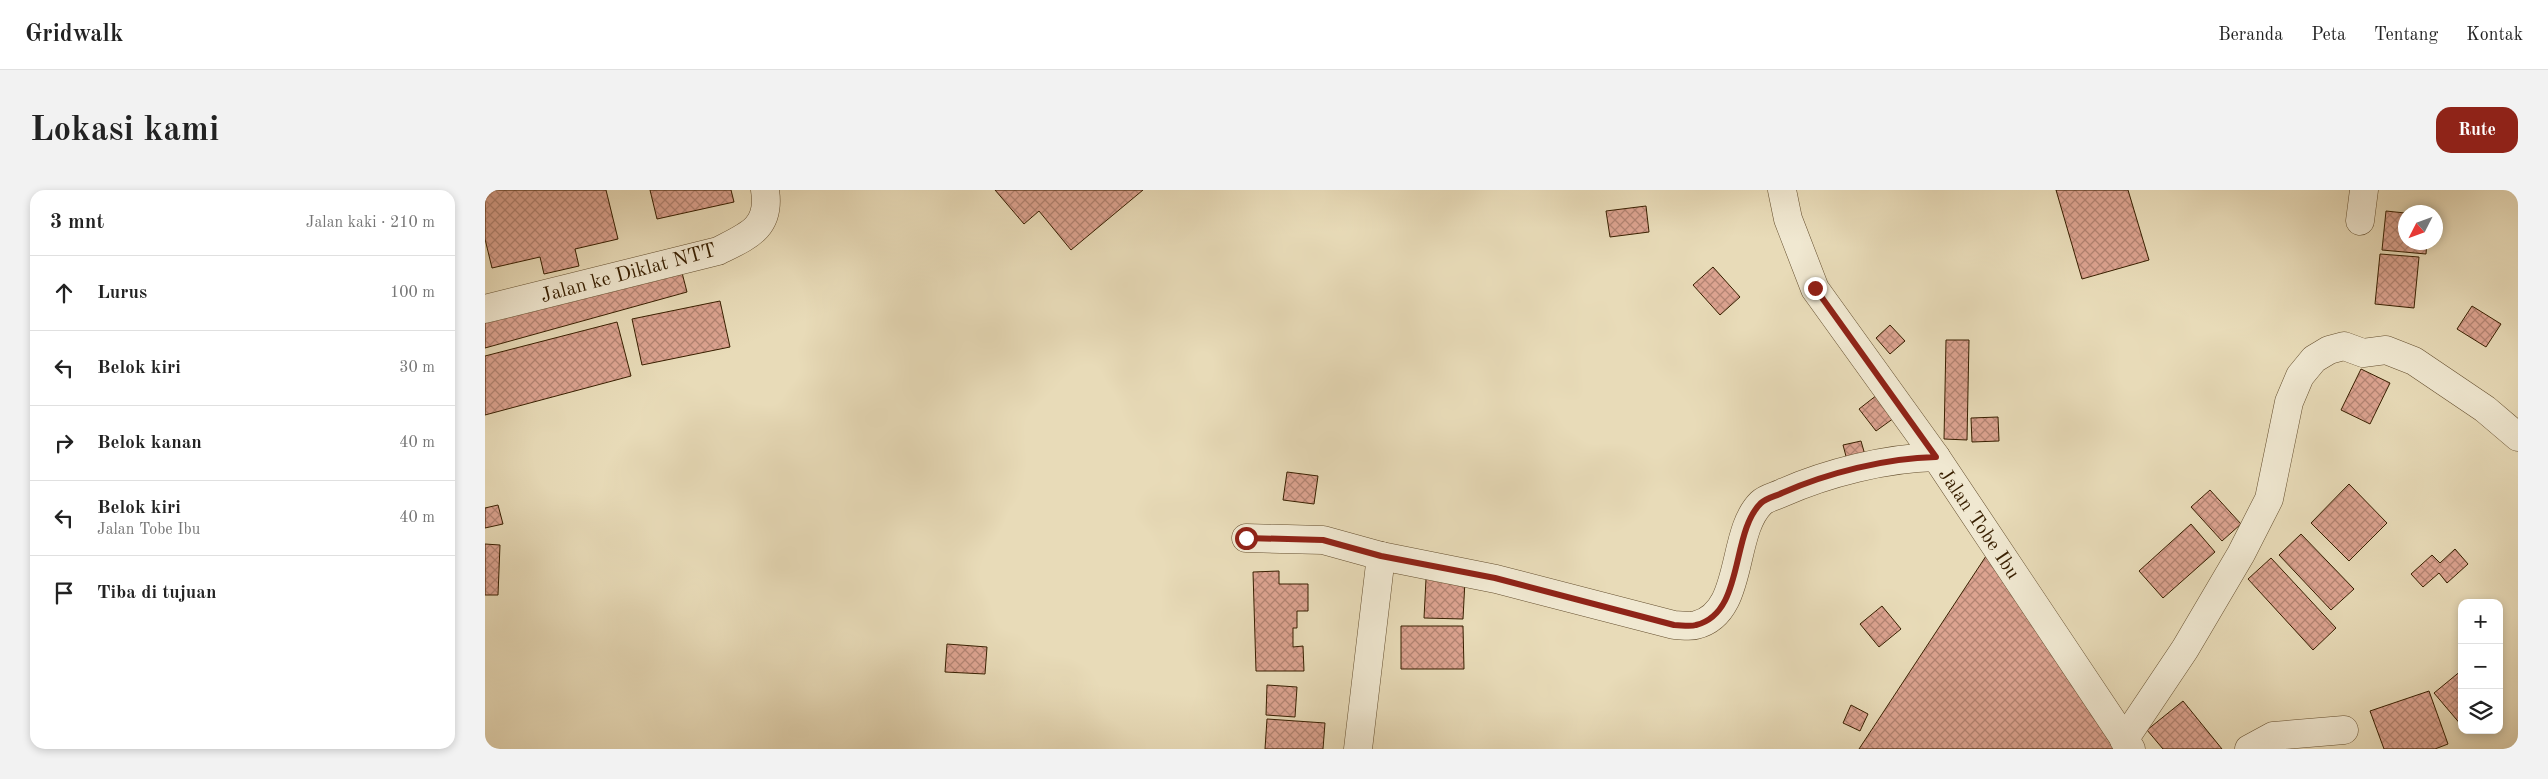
<!DOCTYPE html>
<html lang="id">
<head>
<meta charset="utf-8">
<style>
  body { margin:0; font-family:"Old Standard TT",serif; background:#f2f2f2; color:#222 }
  .controls { position:absolute; right:15px; bottom:15px; display:grid; overflow:hidden; border-radius:10px; box-shadow:0 2px 8px #0003 }
  .controls button { width:45px; height:45px; display:grid; place-items:center; padding:0; border:0; border-bottom:1px solid #e0e0e0; background:#fff; color:#222; font:25px sans-serif }
  .compass { position:absolute; left:1913px; top:15px; width:45px; height:45px; border-radius:50%; background:#fff; box-shadow:0 2px 8px #0003; rotate:228deg }
  .stop { position:absolute; width:15px; height:15px; margin:-11px; border:4px solid #8f2418; border-radius:50%; background:#fff }
  .stop.end { background:#8f2418; border-color:#fff; box-shadow:0 1px 5px #0008 }
  .list { margin:0; padding:0; list-style:none }
  h2 { display:flex; justify-content:space-between; align-items:center; height:65px; margin:0; padding:0 20px; font-size:21px }
  h2 small { font-size:16px; font-weight:400; color:#767676 }
  .list li { display:grid; grid-template-columns:32px 1fr auto; gap:15px; align-items:center; box-sizing:border-box; height:75px; padding:0 20px; border-top:1px solid #e0e0e0 }
  .list b { display:block; font-size:19px; white-space:nowrap }
  .list p { margin:0; font-size:16px; white-space:nowrap; color:#767676 }
  .list em { font-size:16px; font-style:normal; color:#767676 }
  .icon { flex:none; width:28px; height:28px; fill:none; stroke:currentColor; stroke-width:2; stroke-linecap:round; stroke-linejoin:round }
  .map { position:relative; flex:none; width:2033px; height:559px; overflow:hidden; border-radius:15px }
  header { display:flex; align-items:center; gap:30px; box-sizing:border-box; height:70px; padding:0 25px; background:#fff; border-bottom:1px solid #e0e0e0 }
  header strong { font-size:24px }
  nav { display:flex; gap:28px; margin-inline-start:auto; font-size:18px }
  .intro { display:flex; align-items:center; justify-content:space-between; box-sizing:border-box; height:120px; padding:0 30px }
  h1 { margin:0; font-size:35px }
  .button { padding:12px 22px; border-radius:15px; background:#8f2418; color:#fff; font-size:18px; font-weight:700 }
  main { display:flex; gap:30px; padding:0 30px }
  aside { flex:1; background:#fff; border-radius:15px; box-shadow:0 2px 8px #0003 }
  .map>svg:first-child { display:block }
  .building { fill:url(#building-cross-hatch); stroke:#381f00 }
  .lines { fill:none; stroke-linecap:round; stroke-linejoin:round }
  .minor-casing { stroke:#644e2e; stroke-width:29 }
  .tertiary-casing { stroke:#644e2e; stroke-width:29 }
  .minor { stroke:#f0e8d1; stroke-width:28 }
  .tertiary { stroke:#f0e8d1; stroke-width:28 }
  .route { stroke:#8f2418; stroke-width:6 }
  .labels { text-anchor:middle; stroke-width:4; stroke-linejoin:round; paint-order:stroke }
  .street-label { font-size:20px; fill:#381f00; stroke:#f0e8d1 }
</style>
</head>
<body>
<header>
<strong>Gridwalk</strong>
<nav><a>Beranda</a><a>Peta</a><a>Tentang</a><a>Kontak</a></nav>
</header>
<div class="intro"><h1>Lokasi kami</h1><a class="button">Rute</a></div>
<main>
<aside>
<h2>3 mnt<small>Jalan kaki · 210 m</small></h2>
<ul class="list">
<li><svg class="icon" aria-label="ahead" viewBox="0 0 24 24"><path d="M12 20V5M6 11l6-6 6 6"/></svg><div><b>Lurus</b></div><em>100 m</em></li>
<li><svg class="icon" aria-label="left" viewBox="0 0 24 24"><path d="M17 20v-9H6M10 6l-5 5 5 5"/></svg><div><b>Belok kiri</b></div><em>30 m</em></li>
<li><svg class="icon" aria-label="right" viewBox="0 0 24 24"><path d="M7 20v-9h11M14 6l5 5-5 5"/></svg><div><b>Belok kanan</b></div><em>40 m</em></li>
<li><svg class="icon" aria-label="left" viewBox="0 0 24 24"><path d="M17 20v-9H6M10 6l-5 5 5 5"/></svg><div><b>Belok kiri</b><p>Jalan Tobe Ibu</p></div><em>40 m</em></li>
<li><svg class="icon" aria-label="arrive" viewBox="0 0 24 24"><path d="M6 21V4h12l-3 4 3 4H6"/></svg><div><b>Tiba di tujuan</b></div></li>
</ul>
</aside>
<div class="map">
<svg width="2033" height="559" viewBox="0 0 2033 559">
  <defs>
    <pattern id="building-cross-hatch" width="8" height="8" patternUnits="userSpaceOnUse" patternTransform="scale(1.25)"><rect width="8" height="8" fill="#dca390"/><path d="M0 0l8 8M0 8l8-8" fill="none" stroke="#b38473"/></pattern>
  </defs>
  <rect width="100%" height="100%" fill="#e8dbb8"/>
  <filter id="stains"><feTurbulence type="fractalNoise" baseFrequency=".004" numOctaves="4"/><feColorMatrix values="0 0 0 0 .2 0 0 0 0 .09 0 0 0 0 .02 0 0 0 .5 -.17"/></filter>
  <radialGradient id="worn" r=".72"><stop offset=".6" stop-color="#630" stop-opacity="0"/><stop offset="1" stop-color="#630" stop-opacity=".3"/></radialGradient>
  <g class="building">
    <polygon points="0,0 121,0 133,49 90,59 94,76 59,84 55,67 7,78 0,49"/>
    <polygon points="165,0 246,0 249,12 172,29"/>
    <polygon points="510,0 658,0 586,60 554,21 539,34"/>
    <polygon points="1571,0 1643,0 1664,70 1597,89"/>
    <polygon points="1161,16 1164,42 1125,47 1121,21"/>
    <polygon points="1901,21 1920,23 1920,52 1942,52 1941,64 1897,60"/>
    <polygon points="1895,64 1934,67 1929,118 1890,114"/>
    <polygon points="195,75 202,102 0,158 0,128"/>
    <polygon points="1228,77 1255,107 1235,125 1208,95"/>
    <polygon points="235,111 245,157 157,175 147,129"/>
    <polygon points="1987,116 2016,134 2001,157 1972,139"/>
    <polygon points="132,132 146,186 0,225 0,166"/>
    <polygon points="1405,135 1420,151 1405,164 1391,148"/>
    <polygon points="1461,150 1484,150 1482,250 1459,249"/>
    <polygon points="1876,179 1905,193 1885,234 1856,220"/>
    <polygon points="1392,205 1409,228 1391,241 1374,219"/>
    <polygon points="1513,227 1514,251 1487,252 1486,228"/>
    <polygon points="1376,251 1380,265 1362,270 1358,255"/>
    <polygon points="802,282 833,286 829,314 798,310"/>
    <polygon points="1864,294 1902,333 1864,371 1826,333"/>
    <polygon points="1725,300 1756,334 1737,351 1706,317"/>
    <polygon points="13,315 18,334 0,338 0,318"/>
    <polygon points="1706,334 1730,362 1678,408 1654,381"/>
    <polygon points="1816,344 1869,399 1846,420 1794,365"/>
    <polygon points="0,354 15,355 13,405 0,405"/>
    <polygon points="1970,359 1983,374 1962,393 1954,383 1938,397 1926,384 1947,365 1955,373"/>
    <polygon points="1505,360 1642,559 1374,559"/>
    <polygon points="1786,368 1851,438 1828,460 1763,389"/>
    <polygon points="794,381 794,394 823,394 823,421 812,421 812,438 808,438 808,457 818,456 819,481 771,481 768,382"/>
    <polygon points="941,389 980,390 978,429 939,428"/>
    <polygon points="1397,416 1416,439 1394,457 1375,434"/>
    <polygon points="916,436 978,436 979,479 916,479"/>
    <polygon points="462,454 502,457 500,484 460,482"/>
    <polygon points="1977,480 1977,536 1949,503"/>
    <polygon points="782,495 812,497 810,527 781,525"/>
    <polygon points="1944,501 1963,554 1950,559 1899,559 1885,521"/>
    <polygon points="1698,511 1737,559 1678,559 1662,540"/>
    <polygon points="1366,515 1383,524 1375,541 1358,533"/>
    <polygon points="782,529 840,533 838,559 780,559"/>
  </g>
  <g class="lines">
    <g class="minor-casing">
      <g id="minor">
        <polyline points="1875,31 1879,0"/>
        <path d="M0 119 233 61C263 46 286 38 280 0"/>
        <path d="M761 348 838 350 896 366 1011 389 1189 435C1196 435 1205 437 1211 435 1260 423 1245 343 1276 313 1281 308 1291 306 1297 303 1342 283 1401 268 1451 267"/>
        <polyline points="1639,550 1700,459 1756,364 1784,309 1804,212 1815,186 1829,169 1844,160 1859,156 1878,163 1901,160 1929,171 2000,219 2033,247"/>
        <polyline points="873,559 896,366"/>
        <polyline points="1764,559 1788,546 1859,540"/>
      </g>
    </g>
    <g class="tertiary-casing">
      <polyline id="tertiary" points="1297,0 1303,29 1330,99 1451,267 1646,559"/>
    </g>
    <use href="#minor" class="minor"/>
    <use href="#tertiary" class="tertiary"/>
  </g>
  <g class="lines">
    <path class="route" d="M761 348 838 350 896 366 1010 388 1189 435C1196 435 1205 437 1211 435 1260 423 1245 343 1276 313 1281 308 1291 306 1297 303 1342 283 1401 268 1451 267L1330 98"/>
  </g>
  <g class="labels">
    <g class="street-label">
      <text transform="translate(143 82) rotate(-15)" y="7">Jalan ke Diklat NTT</text>
      <text transform="translate(1495 333) rotate(56)" y="7">Jalan Tobe Ibu</text>
    </g>
  </g>
  <rect width="100%" height="100%" filter="url(#stains)"/>
  <rect width="100%" height="100%" fill="url(#worn)"/>
</svg>
<div class="controls">
<button>+</button>
<button>−</button>
<button><svg class="icon" aria-label="layers" viewBox="0 0 24 24"><path d="M12 4l9 5-9 5-9-5zM3 14l9 5 9-5"/></svg></button>
</div>
<svg class="compass" viewBox="-18 -18 36 36"><path d="M0-13l5 13h-10z" fill="#e53935"/><path d="M0 13l5-13h-10z" fill="#767676"/></svg>
<div class="stop" style="left:761px;top:348px"></div>
<div class="stop end" style="left:1330px;top:98px"></div>
</div>
</main>
</body>
</html>
